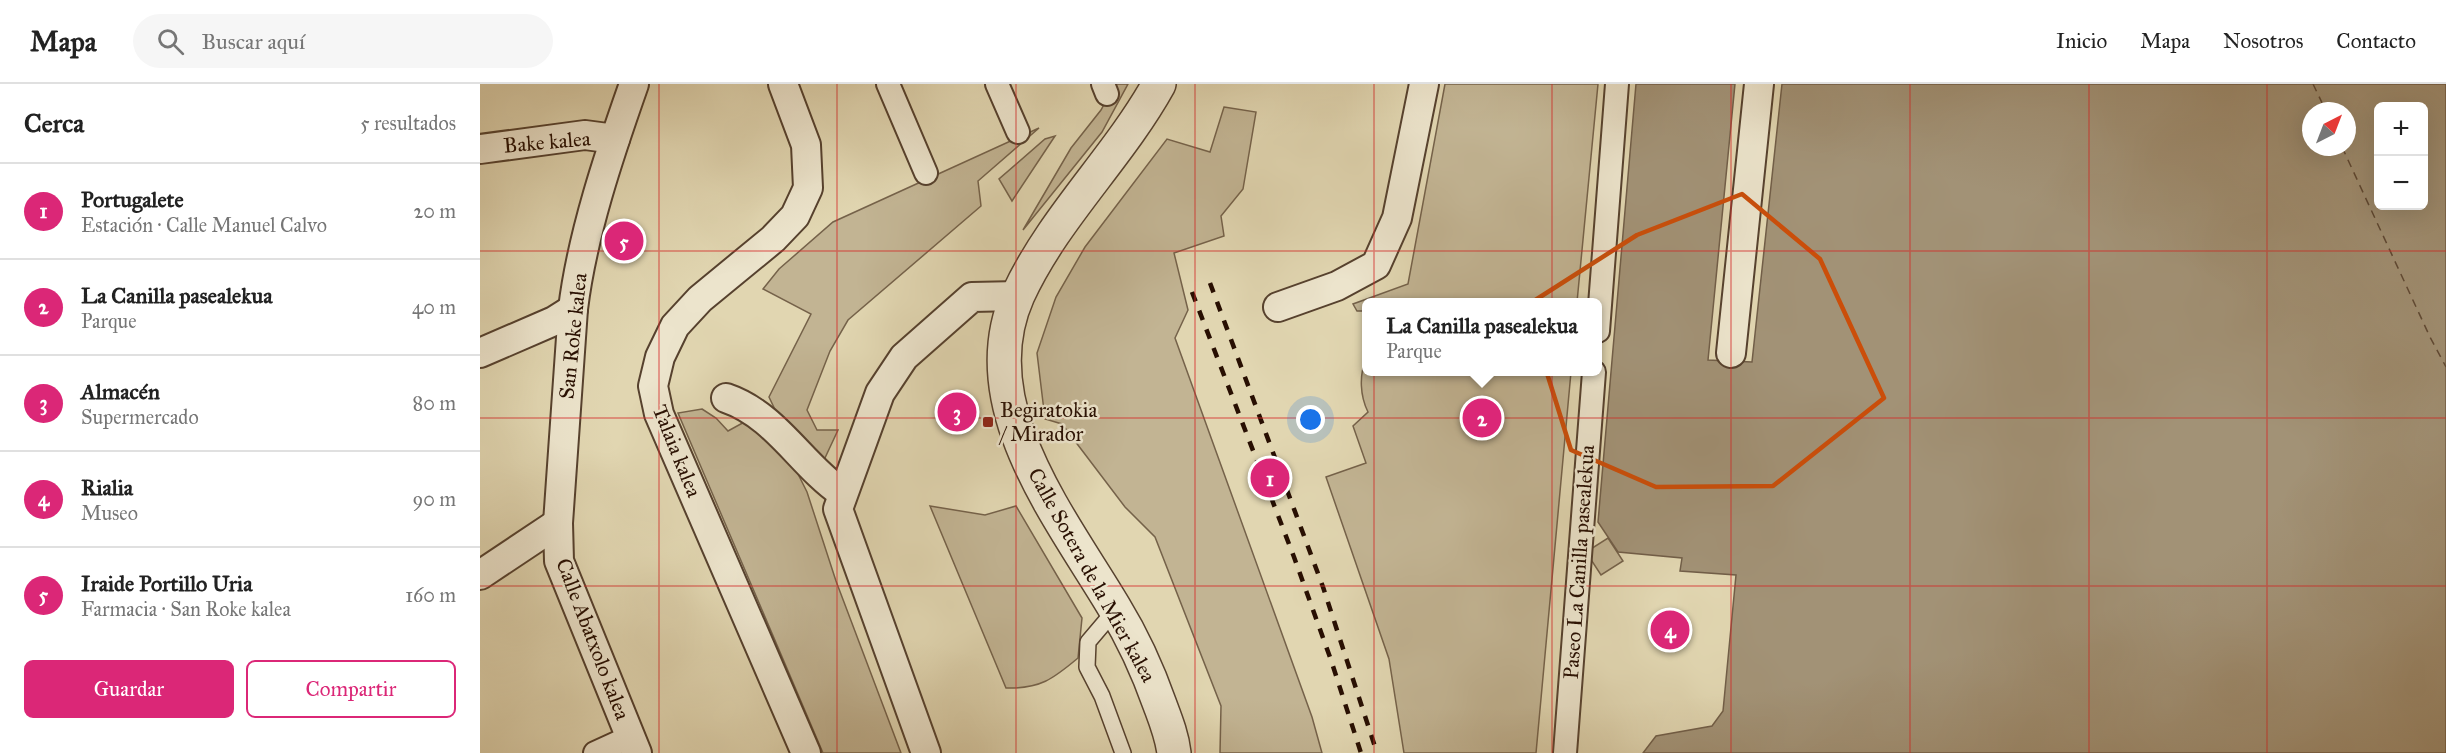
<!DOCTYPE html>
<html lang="es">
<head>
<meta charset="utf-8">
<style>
  body { margin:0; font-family:"IM FELL Great Primer",serif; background:#f6f6f6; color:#222 }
  .controls { position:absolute; right:18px; top:18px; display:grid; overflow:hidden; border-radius:9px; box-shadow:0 6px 24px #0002 }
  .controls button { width:54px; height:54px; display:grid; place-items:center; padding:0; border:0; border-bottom:2px solid #e0e0e0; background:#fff; color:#222; font:30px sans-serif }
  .compass { position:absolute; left:1822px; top:18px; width:54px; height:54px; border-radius:50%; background:#fff; box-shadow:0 6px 24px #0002; rotate:42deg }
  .you { position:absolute; left:831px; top:336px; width:21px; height:21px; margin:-15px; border:4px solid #fff; border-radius:50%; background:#1a73e8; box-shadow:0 0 0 9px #1a73e833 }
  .badge { display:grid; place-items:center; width:39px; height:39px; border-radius:50%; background:#db2777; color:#fff; font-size:20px; font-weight:700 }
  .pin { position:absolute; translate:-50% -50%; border:3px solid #fff; box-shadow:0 2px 6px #0006 }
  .popup { position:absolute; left:882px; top:214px; width:240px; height:78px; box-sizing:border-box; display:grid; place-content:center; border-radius:9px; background:#fff; filter:drop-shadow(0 2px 4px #0005); font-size:20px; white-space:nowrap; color:#767676 }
  .popup b { font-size:22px; color:#222 }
  .popup::after { content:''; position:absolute; left:50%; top:100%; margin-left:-12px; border:12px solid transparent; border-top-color:#fff }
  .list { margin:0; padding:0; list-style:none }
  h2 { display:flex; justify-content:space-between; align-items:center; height:78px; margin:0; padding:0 24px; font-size:26px }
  h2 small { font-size:20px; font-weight:400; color:#767676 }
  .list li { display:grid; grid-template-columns:39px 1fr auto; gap:18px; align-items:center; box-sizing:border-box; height:96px; padding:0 24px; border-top:2px solid #e0e0e0 }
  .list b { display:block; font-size:22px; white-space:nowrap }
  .list p { margin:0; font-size:20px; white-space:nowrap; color:#767676 }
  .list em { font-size:20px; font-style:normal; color:#767676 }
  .actions { display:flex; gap:12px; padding:18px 24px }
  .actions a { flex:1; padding:14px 0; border:2px solid #db2777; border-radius:9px; text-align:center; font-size:21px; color:#db2777 }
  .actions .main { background:#db2777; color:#fff }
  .icon { flex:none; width:33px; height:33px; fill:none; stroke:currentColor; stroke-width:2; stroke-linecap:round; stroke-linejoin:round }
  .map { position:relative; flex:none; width:1966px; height:669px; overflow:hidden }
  header { display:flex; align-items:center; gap:36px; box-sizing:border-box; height:84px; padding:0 30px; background:#fff; border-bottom:2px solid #e0e0e0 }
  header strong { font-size:28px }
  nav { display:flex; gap:33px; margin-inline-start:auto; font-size:21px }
  .search { width:420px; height:54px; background:#f6f6f6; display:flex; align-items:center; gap:15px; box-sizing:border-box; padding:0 21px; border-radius:33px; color:#767676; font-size:22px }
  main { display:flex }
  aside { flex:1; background:#fff }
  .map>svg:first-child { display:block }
  .green { fill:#c2b493; stroke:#75624a; stroke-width:1.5 }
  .water { fill:#a29276; stroke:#715e48; stroke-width:1.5; fill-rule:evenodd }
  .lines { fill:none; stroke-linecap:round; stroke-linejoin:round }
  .ferry { stroke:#5f4a36; stroke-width:1.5; stroke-dasharray:8 6; stroke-linecap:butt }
  .service-casing { stroke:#56412e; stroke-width:18 }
  .pedestrian-casing { stroke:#56412e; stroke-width:26 }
  .minor-casing { stroke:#56412e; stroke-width:32 }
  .tertiary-casing { stroke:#56412e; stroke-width:36 }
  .service { stroke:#ece4cc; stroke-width:15 }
  .pedestrian { stroke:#ece4cc; stroke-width:22 }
  .minor { stroke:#ece4cc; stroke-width:28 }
  .tertiary { stroke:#ece4cc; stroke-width:33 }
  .rail { stroke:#280f02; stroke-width:4.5; stroke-dasharray:10 10; stroke-linecap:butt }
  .marked { fill:none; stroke:#cb4e0a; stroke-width:4.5; stroke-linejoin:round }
  .grid { fill:none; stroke:#d62828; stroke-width:1.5; stroke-opacity:0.55 }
  .poi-dot { fill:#8f2418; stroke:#ece4cc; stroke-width:2 }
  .labels { text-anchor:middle; stroke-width:5; stroke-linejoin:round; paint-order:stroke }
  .street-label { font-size:21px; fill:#280f02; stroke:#ece4cc }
  .poi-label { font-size:21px; fill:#280f02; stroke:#ece4cc; text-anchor:start }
</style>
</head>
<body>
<header>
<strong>Mapa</strong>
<div class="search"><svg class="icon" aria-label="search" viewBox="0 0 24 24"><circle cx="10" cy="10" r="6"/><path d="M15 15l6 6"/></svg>Buscar aquí</div>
<nav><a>Inicio</a><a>Mapa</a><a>Nosotros</a><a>Contacto</a></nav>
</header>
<main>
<aside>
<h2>Cerca<small>5 resultados</small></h2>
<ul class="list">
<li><span class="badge">1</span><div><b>Portugalete</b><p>Estación · Calle Manuel Calvo</p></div><em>20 m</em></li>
<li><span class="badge">2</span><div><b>La Canilla pasealekua</b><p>Parque</p></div><em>40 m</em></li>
<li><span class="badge">3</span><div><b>Almacén</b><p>Supermercado</p></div><em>80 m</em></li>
<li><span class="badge">4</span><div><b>Rialia</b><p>Museo</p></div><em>90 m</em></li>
<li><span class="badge">5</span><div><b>Iraide Portillo Uria</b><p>Farmacia · San Roke kalea</p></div><em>160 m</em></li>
</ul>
<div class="actions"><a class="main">Guardar</a><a>Compartir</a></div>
</aside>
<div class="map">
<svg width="1966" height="669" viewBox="0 0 1966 669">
  <rect width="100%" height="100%" fill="#e1d6b1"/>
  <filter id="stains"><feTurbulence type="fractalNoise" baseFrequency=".00333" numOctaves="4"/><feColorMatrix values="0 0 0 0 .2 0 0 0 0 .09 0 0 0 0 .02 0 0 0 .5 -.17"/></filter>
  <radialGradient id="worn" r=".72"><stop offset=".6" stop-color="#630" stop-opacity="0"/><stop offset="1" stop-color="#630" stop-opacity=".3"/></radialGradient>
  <g class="green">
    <polygon points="635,0 648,0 622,48 543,146 591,64 621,26"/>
    <polygon points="965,0 1118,0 1097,218 886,218 886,227 877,227 873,220 928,200"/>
    <polygon points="744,23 776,28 763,105 741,132 744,152 694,169 708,226 695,254 832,633 842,669 740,669 741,622 675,453 645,423 582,340 565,335 557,269 576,213 605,163 687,55 730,68"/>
    <polygon points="559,44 498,97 501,122 368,236 350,267 327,326 337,346 358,346 344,376 299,334 289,313 331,230 283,205 299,185 353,138"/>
    <polygon points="575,52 532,117 519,95 565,55"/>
    <path d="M886 275V288H1091L1056 669H924L909 575 846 393 886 379 873 342 888 328C880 312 879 291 886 275Z"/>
    <polygon points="222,325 236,334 248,347 268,336 314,382 327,408 356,497 421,669 343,669 198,329"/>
    <path d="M450 422 505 431 536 422 602 534 598 574C573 595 560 605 526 604Z"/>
    <polygon points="1128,454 1143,477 1121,491 1106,468"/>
  </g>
  <path class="water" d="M1156 0H1255L1228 276 1272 278 1302 0H1966V669H1163L1176 652 1232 642 1243 627 1256 491 1200 487 1202 474 1138 468 1118 438ZM1898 22H1944V122H1898ZM1831 27H1867V63H1831Z"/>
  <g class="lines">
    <g class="ferry">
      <polyline points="1833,0 1846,27"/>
      <polyline points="1862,63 1950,253 1966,283"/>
    </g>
    <g class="service-casing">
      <polyline id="service" points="636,525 608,558 607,583 622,612 643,669"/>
    </g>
    <g class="pedestrian-casing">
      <g id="pedestrian">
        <polyline points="408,0 446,89"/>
        <polyline points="517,0 538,48"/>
        <polyline points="623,0 627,10"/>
        <polyline points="1118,247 1137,0"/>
        <polyline points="115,669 150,653"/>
        <polyline points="1085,669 1114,288"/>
      </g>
    </g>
    <g class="minor-casing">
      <g id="minor">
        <path d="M154 0C129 71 102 151 93 225L78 439 79 477 157 669"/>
        <polyline points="303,0 326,61 328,104 315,132 293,155 220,215 195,242 180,273 173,302 179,330 326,669"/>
        <polyline points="0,65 105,51 135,55"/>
        <polyline points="798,223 857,202 896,181 917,134 944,0"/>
        <polyline points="0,269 74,237 93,225"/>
        <polyline points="1251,269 1279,0"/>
        <path d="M246 314C296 331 321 381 362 409"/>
        <polyline points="0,491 78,439"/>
        <polyline points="446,669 358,425 400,309 424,273 492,213 538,212"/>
      </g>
    </g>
    <g class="tertiary-casing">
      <path id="tertiary" d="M679 0C638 74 574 133 538 211 489 320 581 434 634 523 653 554 668 587 680 621 686 637 692 652 694 669"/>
    </g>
    <use href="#service" class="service"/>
    <use href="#pedestrian" class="pedestrian"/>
    <use href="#minor" class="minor"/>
    <use href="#tertiary" class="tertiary"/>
    <g class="rail">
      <polyline points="730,199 843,503 897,669"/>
      <polyline points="712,208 814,473 851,576 881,669"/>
    </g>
  </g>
  <path class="marked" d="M1262 110 1340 175 1404 314 1293 402 1176 403 1091 366 1046 222 1157 151Z"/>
  <path class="grid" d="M179 0V669M357 0V669M536 0V669M715 0V669M894 0V669M1072 0V669M1251 0V669M1430 0V669M1609 0V669M1787 0V669M0 167H1966M0 334H1966M0 502H1966"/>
  <rect class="poi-dot" x="502" y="332" width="12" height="12" rx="3"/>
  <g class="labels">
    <g class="street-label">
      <text transform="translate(67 58) rotate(-5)" y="7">Bake kalea</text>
      <text transform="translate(93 252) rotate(-84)" y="7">San Roke kalea</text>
      <text transform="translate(197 367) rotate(68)" y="7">Talaia kalea</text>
      <text transform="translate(1099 478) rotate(-86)" y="7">Paseo La Canilla pasealekua</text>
      <text transform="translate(612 491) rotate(61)" y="7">Calle Sotera de la Mier kalea</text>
      <text transform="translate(113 555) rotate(69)" y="7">Calle Abatxolo kalea</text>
    </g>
    <g class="poi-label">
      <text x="520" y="333">Begiratokia<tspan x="520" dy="24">/ Mirador</tspan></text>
    </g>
  </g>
  <rect width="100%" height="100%" filter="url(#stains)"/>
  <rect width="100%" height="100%" fill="url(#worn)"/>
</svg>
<div class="controls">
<button>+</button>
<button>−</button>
</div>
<svg class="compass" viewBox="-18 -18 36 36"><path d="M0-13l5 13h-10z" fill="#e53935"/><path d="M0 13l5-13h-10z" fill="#767676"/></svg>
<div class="you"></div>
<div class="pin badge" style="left:790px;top:394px">1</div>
<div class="pin badge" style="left:1002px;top:334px">2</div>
<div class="popup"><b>La Canilla pasealekua</b>Parque</div>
<div class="pin badge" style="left:477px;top:328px">3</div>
<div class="pin badge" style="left:1190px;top:546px">4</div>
<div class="pin badge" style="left:144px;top:157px">5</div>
</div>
</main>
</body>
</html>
